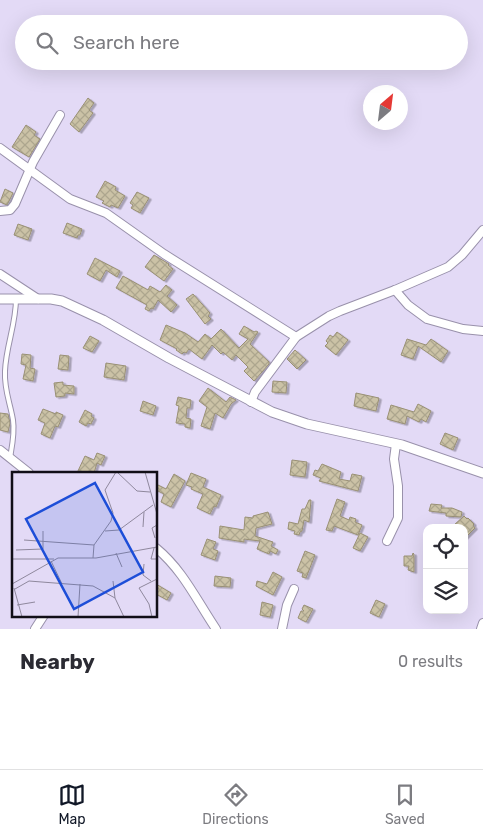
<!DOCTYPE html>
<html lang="en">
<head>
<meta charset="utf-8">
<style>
  body { margin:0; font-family:Rubik,sans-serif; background:#f7f7f7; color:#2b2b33 }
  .controls { position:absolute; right:15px; bottom:15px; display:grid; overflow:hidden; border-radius:10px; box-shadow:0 5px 20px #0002 }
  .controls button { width:45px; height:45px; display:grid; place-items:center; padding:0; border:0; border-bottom:1px solid #e1e1e2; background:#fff; color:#2b2b33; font:25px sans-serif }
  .compass { position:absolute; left:363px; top:85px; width:45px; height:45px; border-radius:50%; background:#fff; box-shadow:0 5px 20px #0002; rotate:28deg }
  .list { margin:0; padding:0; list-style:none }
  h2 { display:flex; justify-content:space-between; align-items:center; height:65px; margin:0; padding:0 20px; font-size:21px }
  h2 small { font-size:16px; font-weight:400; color:#7c7c81 }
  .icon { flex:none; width:28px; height:28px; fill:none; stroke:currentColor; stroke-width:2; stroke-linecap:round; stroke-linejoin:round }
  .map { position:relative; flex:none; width:483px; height:629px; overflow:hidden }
  .search { position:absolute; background:#fff; box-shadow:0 5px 20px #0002; left:15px; right:15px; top:15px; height:55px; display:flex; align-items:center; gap:12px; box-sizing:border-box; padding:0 18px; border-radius:28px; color:#7c7c81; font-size:19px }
  .sheet { height:140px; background:#fff }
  nav { display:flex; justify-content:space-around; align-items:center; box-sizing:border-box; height:70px; border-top:1px solid #e1e1e2; background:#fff; font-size:14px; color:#7c7c81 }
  nav a { display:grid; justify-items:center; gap:2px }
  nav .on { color:#111827 }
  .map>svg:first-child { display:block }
  .building { fill:url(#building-cross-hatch); stroke:#999075; filter:url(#shadow) }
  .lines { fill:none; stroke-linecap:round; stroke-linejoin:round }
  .service-casing { stroke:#9991ab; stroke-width:6 }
  .minor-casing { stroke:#9991ab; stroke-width:10 }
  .tertiary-casing { stroke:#9991ab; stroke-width:11 }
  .service { stroke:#fff; stroke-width:4 }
  .minor { stroke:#fff; stroke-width:8 }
  .tertiary { stroke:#fff; stroke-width:9 }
  .inset-road { fill:none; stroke:#8f889d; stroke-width:1 }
  .view { fill:#1d4ed8; fill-opacity:0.15; stroke:#1d4ed8; stroke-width:2.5 }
  .inset-edge { fill:none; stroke:#110e17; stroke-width:2.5 }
</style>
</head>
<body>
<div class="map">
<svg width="483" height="629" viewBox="0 0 483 629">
  <defs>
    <pattern id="building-cross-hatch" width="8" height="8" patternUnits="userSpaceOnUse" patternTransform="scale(1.25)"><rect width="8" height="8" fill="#cbc2a6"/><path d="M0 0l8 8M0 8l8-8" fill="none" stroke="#ada68e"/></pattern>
    <filter id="shadow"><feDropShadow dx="2.5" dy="1.5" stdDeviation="0" flood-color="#0004"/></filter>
  </defs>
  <rect width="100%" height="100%" fill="#e3daf6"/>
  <g class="building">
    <polygon points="88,98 94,103 89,110 93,113 79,132 70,124"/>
    <polygon points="26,125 36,132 34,135 40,139 29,157 12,147"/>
    <polygon points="105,181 116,187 115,190 125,196 118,208 111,205 110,207 102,203 104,201 96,197"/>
    <polygon points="5,189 13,193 7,205 0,202"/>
    <polygon points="137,192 149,198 140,213 131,208 133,205 130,203"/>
    <polygon points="67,223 82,229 80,235 78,235 77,238 63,233"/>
    <polygon points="18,224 32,229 28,240 14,235"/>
    <polygon points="154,255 169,264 168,265 173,269 164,281 145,267"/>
    <polygon points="95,258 120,271 117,277 106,270 100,281 87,274"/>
    <polygon points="123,276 148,290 150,286 160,292 166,285 172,290 167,296 177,305 171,312 158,300 153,309 151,308 149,311 145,309 147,305 116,288"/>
    <polygon points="193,294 210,313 208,316 211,319 205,324 186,299"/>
    <polygon points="166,325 185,333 198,342 205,334 211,339 221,329 239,348 248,339 239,334 244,326 254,332 256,331 258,332 250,344 269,362 269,364 254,381 244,371 248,367 236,355 232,360 223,352 221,354 212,345 202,359 189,349 186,353 184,352 182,354 176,350 177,349 160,340"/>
    <polygon points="337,332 348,340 336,355 325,346 328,343 326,341 330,335 333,337"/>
    <polygon points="90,336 99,341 92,352 83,348"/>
    <polygon points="407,339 426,345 431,339 448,351 441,362 418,346 413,359 401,355"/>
    <polygon points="295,350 306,360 297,369 287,359"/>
    <polygon points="22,354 31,355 30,368 35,369 33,381 23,379 26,365 21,364"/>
    <polygon points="60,355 69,356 68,370 58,369"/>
    <polygon points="106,363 126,366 124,380 104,377"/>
    <polygon points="273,381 287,382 286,393 272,392"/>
    <polygon points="63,382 63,385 74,386 74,394 65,393 65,396 56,397 54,383"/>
    <polygon points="208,388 226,402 230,397 236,400 231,404 223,418 215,413 210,429 201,426 207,407 199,401"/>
    <polygon points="356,393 379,398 376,411 354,406"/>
    <polygon points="178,397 191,400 190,408 187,408 186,418 191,419 190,428 185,427 185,424 176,423 179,406 176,405"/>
    <polygon points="143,401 156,406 153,415 140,411"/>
    <polygon points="418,404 431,411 426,422 421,419 419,422 407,416 405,424 387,419 391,405 414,412"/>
    <polygon points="43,409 56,414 56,412 63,415 58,427 55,426 50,438 41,434 45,423 38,420"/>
    <polygon points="85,410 92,414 91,416 94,418 91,424 88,423 86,426 79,422"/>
    <polygon points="0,413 8,414 10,423 8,432 0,430"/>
    <polygon points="445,433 458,438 453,450 440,444"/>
    <polygon points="97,453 105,456 101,465 97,463 94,473 77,473 85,456 94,460"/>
    <polygon points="292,460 307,462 305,477 290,475"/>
    <polygon points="322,464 341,472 339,479 350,481 352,474 362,476 358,491 319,481 321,478 313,475 315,470 318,471"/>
    <polygon points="191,473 206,479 203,487 221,495 216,507 214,506 210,514 197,508 203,494 191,489 192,487 186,485"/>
    <polygon points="174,474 185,481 171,507 161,502 164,494 156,490 156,484 166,489"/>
    <polygon points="337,499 345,502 340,516 349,520 350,517 356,519 355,522 362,525 358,535 334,526 332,531 326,530"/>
    <polygon points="309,500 311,500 309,522 304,520 302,531 300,532 299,535 294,534 295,531 288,529 289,522 298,524 302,509 305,509"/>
    <polygon points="431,504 442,505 441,508 452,508 462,512 461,517 446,516 446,513 429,511"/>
    <polygon points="268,512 272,524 256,528 255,536 273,542 271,546 278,550 276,554 270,551 269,554 257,549 260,541 244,539 244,542 219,538 220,526 244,530 245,517 253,518 253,516"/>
    <polygon points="464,516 467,519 468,518 474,524 473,525 475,528 464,539 464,528 456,528 454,525"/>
    <polygon points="360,533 368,537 360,551 353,548"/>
    <polygon points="207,539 216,542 213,549 218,551 215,560 201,555"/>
    <polygon points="305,551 315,555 306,578 302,577 303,573 297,571"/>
    <polygon points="413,553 414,554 414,572 408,570 409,566 404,566 404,556 412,556"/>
    <polygon points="273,572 282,577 273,595 256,586 257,581 267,584"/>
    <polygon points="215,576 231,578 230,587 214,586"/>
    <polygon points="156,584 171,593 167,600 156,594"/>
    <polygon points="376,600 385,604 379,617 370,613"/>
    <polygon points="262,602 273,605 270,617 260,615"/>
    <polygon points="304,605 313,609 306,622 298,618 301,611 304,611 302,609"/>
  </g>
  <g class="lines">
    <g class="service-casing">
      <path id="service" d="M10 458C12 446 15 433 13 420 10 402 4 390 5 371 6 346 16 324 16 299"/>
    </g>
    <g class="minor-casing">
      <g id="minor">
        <polyline points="0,148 70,199 106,213 164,254 296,337"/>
        <polyline points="0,211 10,210 15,204 33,162 60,115"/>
        <polyline points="0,274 38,299"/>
        <polyline points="395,290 408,305 427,319 463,329 483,331"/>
        <polyline points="251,402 255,392 296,337 329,316 340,311 395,290 448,267 462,255 483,230"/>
        <polyline points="0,450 29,473"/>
        <polyline points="387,541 398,518 398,486 394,459 396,444"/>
        <path d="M156 548C183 570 197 601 216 629"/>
        <polyline points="35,629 44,615"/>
        <polyline points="282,629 287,605 294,589"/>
        <polyline points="481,629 483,623"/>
      </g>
    </g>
    <g class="tertiary-casing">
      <polyline id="tertiary" points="0,299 51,299 62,301 103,320 169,358 272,412 307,424 402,445 483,473"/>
    </g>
    <use href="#service" class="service"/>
    <use href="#minor" class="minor"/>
    <use href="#tertiary" class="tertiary"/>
  </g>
  <g transform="translate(12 472)">
    <rect width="145" height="145" fill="#e3daf6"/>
    <path class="inset-road" d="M105 0 125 19 138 20M133 0 145 42M131 55 132 40M93 59 107 58 141 33M143 66 140 56 145 53M12 68 82 73M142 76 139 87H145M4 78 31 77V59M104 81 110 95M81 86 82 73 99 49 101 41 93 18 104 0M0 87H42M39 89 50 112M132 92 131 103 139 109M101 109 103 126M0 112 46 86H84L145 75M2 116 10 145M3 117 17 109 81 114 103 126 112 145M5 133 23 130M66 145 68 112M140 145 137 132 127 116 145 107"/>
    <path class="view" d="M83 11 131 100 62 137 14 47Z"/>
    <rect width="145" height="145" class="inset-edge"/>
  </g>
</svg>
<div class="controls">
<button><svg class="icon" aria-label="locate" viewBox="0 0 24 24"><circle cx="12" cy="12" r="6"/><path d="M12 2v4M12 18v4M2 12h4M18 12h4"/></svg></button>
<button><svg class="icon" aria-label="layers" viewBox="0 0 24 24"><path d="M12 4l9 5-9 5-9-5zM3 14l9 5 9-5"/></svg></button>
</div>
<svg class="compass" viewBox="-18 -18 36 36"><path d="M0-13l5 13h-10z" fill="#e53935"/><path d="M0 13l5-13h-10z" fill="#7c7c81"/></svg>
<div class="search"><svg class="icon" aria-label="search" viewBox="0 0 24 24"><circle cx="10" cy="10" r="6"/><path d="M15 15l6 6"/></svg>Search here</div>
</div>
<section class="sheet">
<h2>Nearby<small>0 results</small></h2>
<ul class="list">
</ul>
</section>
<nav>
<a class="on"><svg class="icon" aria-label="map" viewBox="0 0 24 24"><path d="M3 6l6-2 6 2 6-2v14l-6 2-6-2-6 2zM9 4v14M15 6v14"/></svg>Map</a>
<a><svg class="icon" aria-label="directions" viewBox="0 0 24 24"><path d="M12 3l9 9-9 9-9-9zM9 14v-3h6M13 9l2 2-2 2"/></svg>Directions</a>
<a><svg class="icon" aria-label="saved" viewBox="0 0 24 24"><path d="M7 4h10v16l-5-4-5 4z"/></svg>Saved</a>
</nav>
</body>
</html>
